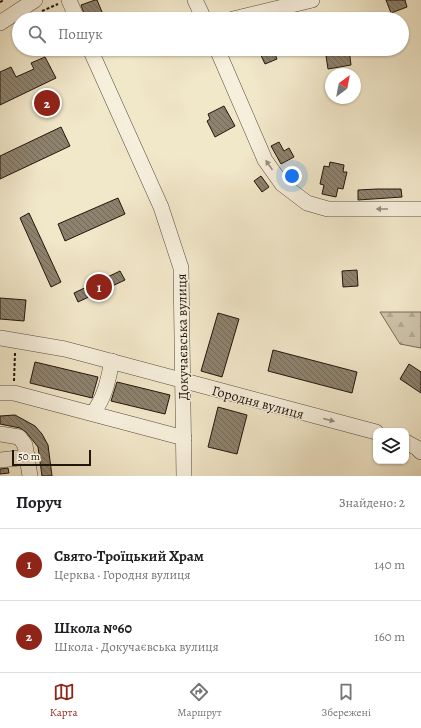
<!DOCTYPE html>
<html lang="uk">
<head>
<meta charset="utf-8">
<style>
  body { margin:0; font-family:Alegreya,serif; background:#f2f2f2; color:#202124 }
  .controls { position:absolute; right:12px; bottom:12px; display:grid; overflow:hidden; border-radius:8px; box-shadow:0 1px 3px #0004 }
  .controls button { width:36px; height:36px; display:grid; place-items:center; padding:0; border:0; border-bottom:1px solid #e0e0e0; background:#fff; color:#202124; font:20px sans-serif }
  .compass { position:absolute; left:325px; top:68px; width:36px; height:36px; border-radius:50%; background:#fff; box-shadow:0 1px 3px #0004; rotate:32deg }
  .scale { position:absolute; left:12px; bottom:10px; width:79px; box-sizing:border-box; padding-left:4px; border:2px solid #21150c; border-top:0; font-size:11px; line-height:14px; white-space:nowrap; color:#21150c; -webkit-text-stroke:3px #f6efdc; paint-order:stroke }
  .you { position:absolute; left:292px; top:176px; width:14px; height:14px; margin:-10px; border:3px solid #fff; border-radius:50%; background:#1a73e8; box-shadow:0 0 0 6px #1a73e833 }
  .badge { display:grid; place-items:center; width:26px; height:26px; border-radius:50%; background:#8f2418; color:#fff; font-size:13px; font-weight:700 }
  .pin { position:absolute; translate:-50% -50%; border:2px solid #fff; box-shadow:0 1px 4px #0006 }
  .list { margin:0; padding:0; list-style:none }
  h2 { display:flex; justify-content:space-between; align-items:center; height:52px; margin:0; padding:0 16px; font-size:17px }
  h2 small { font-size:13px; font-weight:400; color:#757577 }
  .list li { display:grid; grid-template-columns:26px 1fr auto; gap:12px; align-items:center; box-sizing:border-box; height:72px; padding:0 16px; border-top:1px solid #e0e0e0 }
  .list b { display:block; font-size:15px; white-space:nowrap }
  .list p { margin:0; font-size:13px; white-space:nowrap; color:#757577 }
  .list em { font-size:13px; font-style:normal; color:#757577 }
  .icon { flex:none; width:22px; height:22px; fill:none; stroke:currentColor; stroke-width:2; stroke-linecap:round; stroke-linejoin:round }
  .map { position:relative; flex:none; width:421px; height:476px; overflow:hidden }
  .search { position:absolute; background:#fff; box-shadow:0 1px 3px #0004; left:12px; right:12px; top:12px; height:44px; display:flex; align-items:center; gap:10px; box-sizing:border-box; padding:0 14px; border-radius:22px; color:#757577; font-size:15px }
  .sheet { height:196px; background:#fff }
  nav { display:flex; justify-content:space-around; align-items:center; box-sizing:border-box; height:56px; border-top:1px solid #e0e0e0; background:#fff; font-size:11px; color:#757577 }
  nav a { display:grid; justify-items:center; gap:2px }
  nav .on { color:#8f2418 }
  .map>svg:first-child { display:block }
  .forest { fill:url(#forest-firs); stroke:#786c5a }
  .building { fill:url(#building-back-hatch); stroke:#21150c }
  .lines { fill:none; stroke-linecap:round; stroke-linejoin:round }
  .minor-casing { stroke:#554a3b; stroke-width:16 }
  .path { stroke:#21150c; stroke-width:2; stroke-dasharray:3 2; stroke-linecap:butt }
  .minor { stroke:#f6efdc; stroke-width:15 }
  .oneway { fill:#968d7e }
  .labels { text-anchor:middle; stroke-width:3; stroke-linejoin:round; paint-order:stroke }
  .street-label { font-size:14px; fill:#21150c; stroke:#f6efdc }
</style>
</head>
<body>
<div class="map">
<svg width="421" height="476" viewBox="0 0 421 476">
  <defs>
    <pattern id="forest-firs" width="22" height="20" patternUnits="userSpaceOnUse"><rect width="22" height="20" fill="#cec3a9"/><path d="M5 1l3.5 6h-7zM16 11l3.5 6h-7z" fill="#b1a790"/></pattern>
    <pattern id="building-back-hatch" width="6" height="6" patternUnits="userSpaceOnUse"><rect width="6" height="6" fill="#8d826e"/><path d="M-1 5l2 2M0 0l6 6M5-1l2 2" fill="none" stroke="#736959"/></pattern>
  </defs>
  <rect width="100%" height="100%" fill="#f1e7c9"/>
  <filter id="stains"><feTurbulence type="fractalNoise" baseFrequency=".005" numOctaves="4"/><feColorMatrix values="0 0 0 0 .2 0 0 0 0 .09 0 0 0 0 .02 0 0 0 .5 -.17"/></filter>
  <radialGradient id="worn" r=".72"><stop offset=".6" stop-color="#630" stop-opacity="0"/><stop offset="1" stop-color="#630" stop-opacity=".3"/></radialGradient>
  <polygon class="forest" points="380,312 421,312 421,348 400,344"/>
  <g class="building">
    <polygon points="95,0 97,0 105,19 86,19 81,5"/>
    <polygon points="386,0 405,0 407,7 391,13"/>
    <polygon points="258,49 273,49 277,59 265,64"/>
    <polygon points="325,49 349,49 351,65 328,69"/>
    <polygon points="45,57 56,78 0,105 0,72 11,67 16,77 34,69 31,63"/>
    <polygon points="224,106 235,126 215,137 207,121 210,119 208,114"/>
    <polygon points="61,127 70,146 0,179 0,156"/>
    <polygon points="279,142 284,151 289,148 294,157 281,164 271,146"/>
    <polygon points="330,162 344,165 343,172 347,172 343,189 338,188 336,197 322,194 324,185 320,184 324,166 329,167"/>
    <polygon points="261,176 269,187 262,192 254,181"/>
    <polygon points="377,189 401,189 402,197 358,200 358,190"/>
    <polygon points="118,198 125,214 65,241 58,224"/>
    <polygon points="29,213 61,282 51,287 20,218"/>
    <polygon points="357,270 358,286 343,287 342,271"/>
    <polygon points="120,271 125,280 78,302 74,293"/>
    <polygon points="0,298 26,300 24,321 0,319"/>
    <polygon points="218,313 239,319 222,377 201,371"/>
    <polygon points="273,350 357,372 352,393 268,371"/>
    <polygon points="35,362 98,377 92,398 30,383"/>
    <polygon points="409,364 421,372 421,393 400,379"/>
    <polygon points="117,382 170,395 165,414 111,401"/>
    <polygon points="218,407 247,415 237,454 208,447"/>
    <polygon points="15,415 35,426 42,434 48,445 52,476 42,476 38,447 26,432 20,428 0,424 0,416"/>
    <polygon points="8,468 9,473 0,474 0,469"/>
  </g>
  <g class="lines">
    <g class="minor-casing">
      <g id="minor">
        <polyline points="69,0 77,19"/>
        <polyline points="195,0 204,19"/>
        <polyline points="233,19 312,0"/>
        <polyline points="0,23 35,0"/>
        <polyline points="90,49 161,207 181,268 184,476"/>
        <polyline points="217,49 265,160 282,184 307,203 328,209 421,209"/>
        <polyline points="0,338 65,349 376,432"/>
        <polyline points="0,393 14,393 184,438"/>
        <path d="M93 413C105 397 108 381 112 361"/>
        <polyline points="0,434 19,437 25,445 30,476"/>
        <polyline points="406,442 417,448 421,452"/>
        <polyline points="0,460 28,457"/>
      </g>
    </g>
    <g class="path">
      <polyline points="0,2 4,0"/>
      <polyline points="42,11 58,4"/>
      <polyline points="14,381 15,353"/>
    </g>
    <use href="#minor" class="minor"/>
  </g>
  <defs><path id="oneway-solid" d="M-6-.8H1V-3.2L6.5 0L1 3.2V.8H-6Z"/></defs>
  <g class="oneway">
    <use href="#oneway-solid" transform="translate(269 165) rotate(-125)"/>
    <use href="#oneway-solid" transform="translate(382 209) rotate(-180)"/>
    <use href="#oneway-solid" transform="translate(329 420) rotate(14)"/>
  </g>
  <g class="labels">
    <g class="street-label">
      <text transform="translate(182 337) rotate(-91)" y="5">Докучаєвська вулиця</text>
      <text transform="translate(258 402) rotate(15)" y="5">Городня вулиця</text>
    </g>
  </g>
  <rect width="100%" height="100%" filter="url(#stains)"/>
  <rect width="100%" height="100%" fill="url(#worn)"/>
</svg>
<div class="controls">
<button><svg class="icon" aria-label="layers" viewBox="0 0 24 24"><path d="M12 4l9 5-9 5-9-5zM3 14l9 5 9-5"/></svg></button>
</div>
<svg class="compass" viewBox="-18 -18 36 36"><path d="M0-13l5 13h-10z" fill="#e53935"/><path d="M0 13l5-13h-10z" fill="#757577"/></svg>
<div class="scale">50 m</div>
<div class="you"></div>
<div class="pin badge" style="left:99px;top:287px">1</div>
<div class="pin badge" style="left:47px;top:103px">2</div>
<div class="search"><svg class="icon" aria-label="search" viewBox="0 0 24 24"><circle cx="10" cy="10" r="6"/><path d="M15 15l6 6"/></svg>Пошук</div>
</div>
<section class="sheet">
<h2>Поруч<small>Знайдено: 2</small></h2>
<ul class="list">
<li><span class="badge">1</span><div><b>Свято-Троїцький Храм</b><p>Церква · Городня вулиця</p></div><em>140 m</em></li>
<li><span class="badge">2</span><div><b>Школа №60</b><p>Школа · Докучаєвська вулиця</p></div><em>160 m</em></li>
</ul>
</section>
<nav>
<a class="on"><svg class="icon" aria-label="map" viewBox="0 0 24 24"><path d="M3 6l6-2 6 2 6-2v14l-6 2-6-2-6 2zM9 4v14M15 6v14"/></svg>Карта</a>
<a><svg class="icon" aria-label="directions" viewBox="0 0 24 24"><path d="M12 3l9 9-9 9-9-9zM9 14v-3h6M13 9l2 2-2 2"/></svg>Маршрут</a>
<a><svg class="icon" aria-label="saved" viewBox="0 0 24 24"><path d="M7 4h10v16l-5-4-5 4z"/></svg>Збережені</a>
</nav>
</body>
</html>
